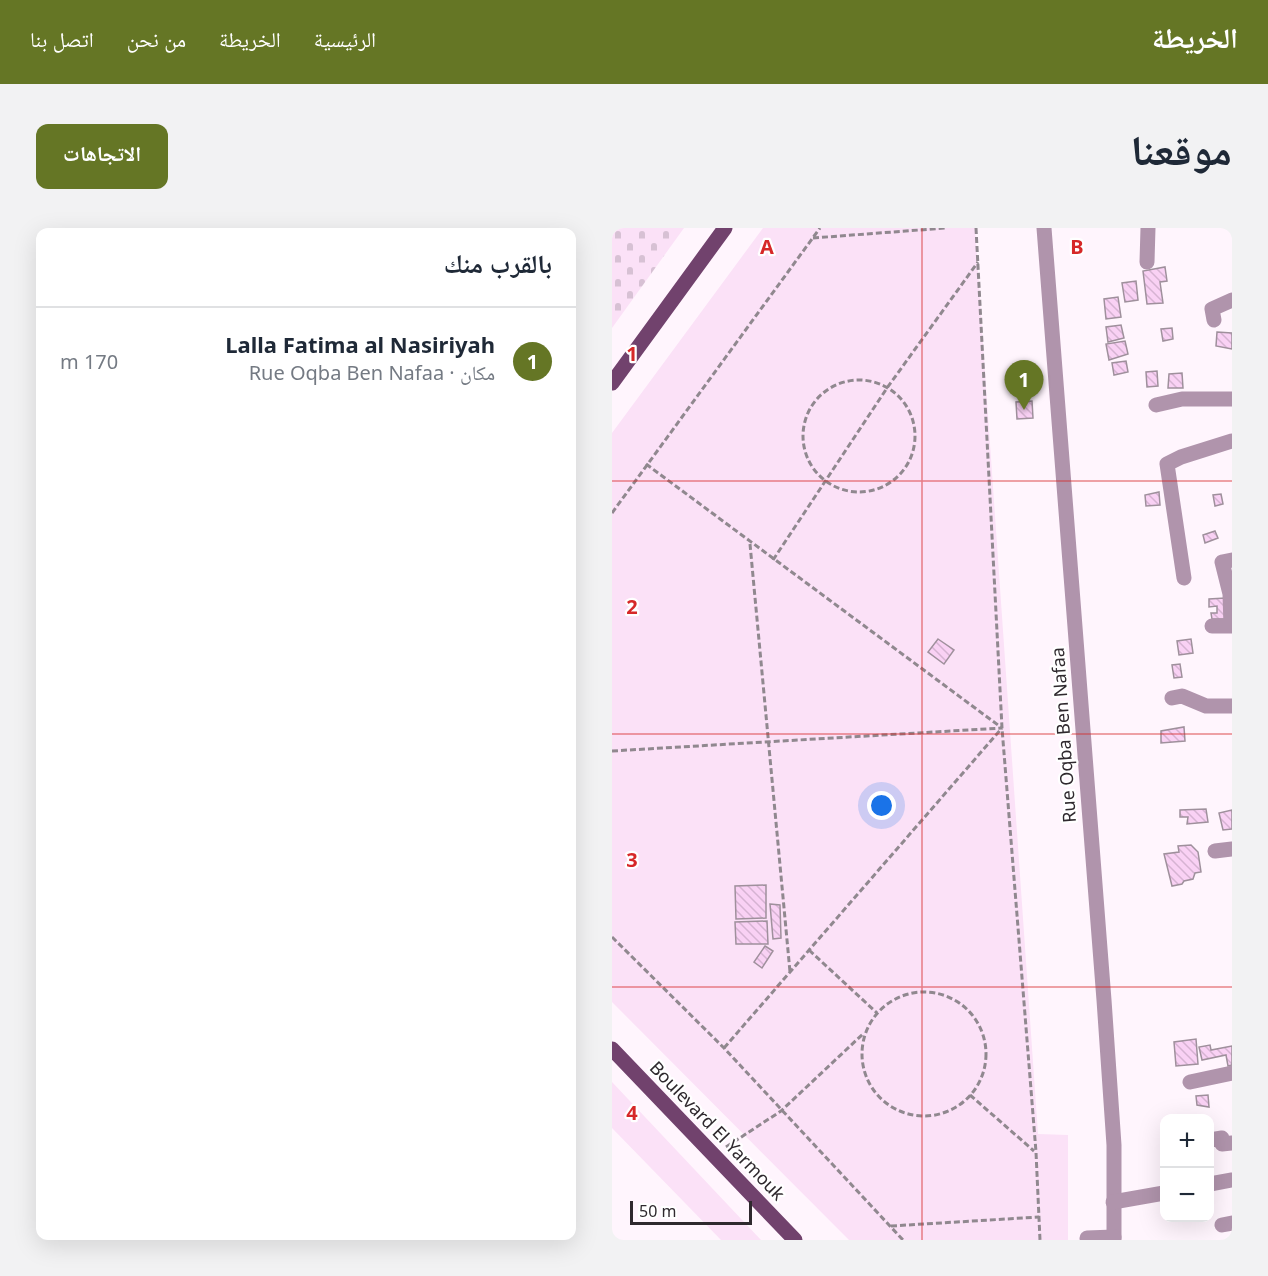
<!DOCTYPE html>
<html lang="ar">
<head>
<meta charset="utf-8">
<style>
  body { margin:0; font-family:"Noto Sans","Noto Naskh Arabic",sans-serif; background:#f2f2f3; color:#1f2937; direction:rtl }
  .controls { position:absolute; right:18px; bottom:18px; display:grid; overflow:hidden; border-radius:12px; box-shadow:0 6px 24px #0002 }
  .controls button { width:54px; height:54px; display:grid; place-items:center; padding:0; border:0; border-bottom:2px solid #e0e1e3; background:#fff; color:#1f2937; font:30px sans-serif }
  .scale { position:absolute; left:18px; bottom:15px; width:122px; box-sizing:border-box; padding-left:6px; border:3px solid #2f292e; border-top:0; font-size:16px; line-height:21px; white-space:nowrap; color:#2f292e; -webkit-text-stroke:4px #fff; paint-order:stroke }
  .you { position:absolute; left:270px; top:578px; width:21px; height:21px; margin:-15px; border:4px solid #fff; border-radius:50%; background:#1a73e8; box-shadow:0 0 0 9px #1a73e833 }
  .badge { display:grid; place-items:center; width:39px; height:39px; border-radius:50%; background:#657625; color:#fff; font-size:20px; font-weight:700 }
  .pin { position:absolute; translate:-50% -50px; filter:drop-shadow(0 2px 3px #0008) }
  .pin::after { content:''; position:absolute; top:32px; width:21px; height:18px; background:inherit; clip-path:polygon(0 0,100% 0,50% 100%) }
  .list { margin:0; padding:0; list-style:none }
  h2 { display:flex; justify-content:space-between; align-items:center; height:78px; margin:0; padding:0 24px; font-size:26px }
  h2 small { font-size:20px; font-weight:400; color:#747a83 }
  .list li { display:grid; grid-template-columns:39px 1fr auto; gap:18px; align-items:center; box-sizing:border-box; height:108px; padding:0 24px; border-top:2px solid #e0e1e3 }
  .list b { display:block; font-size:22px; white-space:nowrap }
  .list p { margin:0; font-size:20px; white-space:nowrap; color:#747a83 }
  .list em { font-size:20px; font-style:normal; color:#747a83 }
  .map { position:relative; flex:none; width:620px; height:1012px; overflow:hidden; direction:ltr; border-radius:12px }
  header { display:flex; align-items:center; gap:36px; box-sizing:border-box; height:84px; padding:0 30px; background:#657625; color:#fff }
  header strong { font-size:28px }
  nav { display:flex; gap:33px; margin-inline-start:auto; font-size:21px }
  .intro { display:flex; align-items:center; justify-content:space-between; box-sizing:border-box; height:144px; padding:0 36px }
  h1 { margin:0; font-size:42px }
  .button { padding:15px 27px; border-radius:12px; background:#657625; color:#fff; font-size:21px; font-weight:700 }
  main { display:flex; gap:36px; padding:0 36px }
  aside { flex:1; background:#fff; border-radius:12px; box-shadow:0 6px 24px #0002 }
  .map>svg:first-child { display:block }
  .green { fill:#fbe1f7 }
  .cemetery { fill:url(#cemetery-stones) }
  .building { fill:url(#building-back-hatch); stroke:#9f909c; stroke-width:1.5 }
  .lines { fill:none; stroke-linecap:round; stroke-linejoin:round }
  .path { stroke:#90888f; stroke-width:3; stroke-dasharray:6 3; stroke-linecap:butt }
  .minor { stroke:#b094ac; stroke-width:15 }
  .major { stroke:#71426d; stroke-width:15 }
  .grid { fill:none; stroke:#d62828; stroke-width:1.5; stroke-opacity:0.55 }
  .labels { text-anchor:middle; stroke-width:4.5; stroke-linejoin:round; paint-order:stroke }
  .street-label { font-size:18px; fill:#2f292e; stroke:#fff }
  .grid-label { font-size:20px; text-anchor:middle; font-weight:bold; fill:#d62828; stroke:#fff; stroke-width:4.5; stroke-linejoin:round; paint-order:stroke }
</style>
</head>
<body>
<header>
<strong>الخريطة</strong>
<nav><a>الرئيسية</a><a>الخريطة</a><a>من نحن</a><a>اتصل بنا</a></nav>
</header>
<div class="intro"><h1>موقعنا</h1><a class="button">الاتجاهات</a></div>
<main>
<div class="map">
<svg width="620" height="1012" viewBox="0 0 620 1012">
  <defs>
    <pattern id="cemetery-stones" width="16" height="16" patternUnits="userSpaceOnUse" patternTransform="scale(1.5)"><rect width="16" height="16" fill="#fbe1f7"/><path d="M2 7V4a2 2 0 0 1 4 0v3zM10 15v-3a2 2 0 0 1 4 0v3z" fill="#d7c1d4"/></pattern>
    <pattern id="building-back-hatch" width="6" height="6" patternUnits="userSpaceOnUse" patternTransform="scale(1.5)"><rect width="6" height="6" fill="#f9d1f4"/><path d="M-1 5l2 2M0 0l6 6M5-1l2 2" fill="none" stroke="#d6b3d2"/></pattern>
  </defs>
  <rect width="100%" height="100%" fill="#fff5fd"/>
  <g class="green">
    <polygon points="151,0 363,0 426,906 456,907 456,1012 237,1012 0,774 0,205"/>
    <polygon points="0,854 149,1012 109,1012 0,900"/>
  </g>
  <polygon class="cemetery" points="0,0 72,0 0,100"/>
  <g class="building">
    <polygon points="553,39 555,53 548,54 551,75 535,76 531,43"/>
    <polygon points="524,53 526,72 513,74 510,55"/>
    <polygon points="506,69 509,89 494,91 492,71"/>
    <polygon points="509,97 512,110 496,114 494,99"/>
    <polygon points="560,100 561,111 551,113 549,101"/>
    <polygon points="605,104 620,105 620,121 604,118"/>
    <polygon points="513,113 516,126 497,132 494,116"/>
    <polygon points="514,133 516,144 502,147 500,135"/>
    <polygon points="545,143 546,158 535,159 534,144"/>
    <polygon points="570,145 571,160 556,160 557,146"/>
    <polygon points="420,173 421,190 405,191 404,174"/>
    <polygon points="547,264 548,277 534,278 533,267"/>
    <polygon points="609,266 611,276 603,278 601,267"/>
    <polygon points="603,303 606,310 593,315 591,307"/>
    <polygon points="613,370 613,391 600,391 599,385 605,385 605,378 597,379 597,371"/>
    <polygon points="326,411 342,422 332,436 316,424"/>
    <polygon points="579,411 581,425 567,427 565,413"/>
    <polygon points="568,436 570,449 562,450 560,437"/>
    <polygon points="572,499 573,513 549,515 549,503"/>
    <polygon points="594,581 596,594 575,596 576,589 568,589 568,582"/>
    <polygon points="620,582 620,601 611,602 607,585"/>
    <polygon points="579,617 586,624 589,644 583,645 581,651 572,653 570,656 560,658 552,626 567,624 566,618"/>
    <polygon points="154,657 154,690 124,691 123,658"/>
    <polygon points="158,676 168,677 169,710 161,711"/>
    <polygon points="155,693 156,716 124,716 123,694"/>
    <polygon points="153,718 161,723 150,740 142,734"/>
    <polygon points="584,811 586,836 564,838 562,814"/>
    <polygon points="598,817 599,822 620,818 620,837 616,838 614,827 590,832 587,819"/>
    <polygon points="596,867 597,879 585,877 584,868"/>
  </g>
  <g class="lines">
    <g class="path">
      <polyline points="364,0 390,500 424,924 428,1012"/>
      <polyline points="201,10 334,0"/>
      <circle cx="247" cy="208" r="56"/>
      <polyline points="34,236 390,500"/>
      <polyline points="0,285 208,0"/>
      <polyline points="138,316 178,744"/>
      <polyline points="161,332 275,160 366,34"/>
      <polyline points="0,523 390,500"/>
      <polyline points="0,709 112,820 291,1012"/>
      <polyline points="197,722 265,785"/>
      <circle cx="312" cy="826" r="62"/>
      <polyline points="112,820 390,500"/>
      <polyline points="358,867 422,923"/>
      <polyline points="114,919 169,883 252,805"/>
      <polyline points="279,998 427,989"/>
    </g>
    <g class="minor">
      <polyline points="432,0 492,772 502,917 502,1012"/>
      <polyline points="535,34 536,0"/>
      <polyline points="602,92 600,81 620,72"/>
      <polyline points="544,177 570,171 620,171"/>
      <polyline points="572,350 555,236 569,229 620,213"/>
      <polyline points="600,398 619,398 618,366 610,334 620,332"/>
      <polyline points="560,470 570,468 594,478 620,478"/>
      <polyline points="603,623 620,621"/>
      <polyline points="578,854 620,845"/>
      <polyline points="598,912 610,910 610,916 620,915"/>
      <polyline points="598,956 620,952"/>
      <polyline points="501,974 552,965"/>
      <polyline points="610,997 620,995"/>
      <polyline points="475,1010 502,1009"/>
    </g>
    <g class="major">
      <polyline points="0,155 113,0"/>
      <polyline points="0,821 183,1012"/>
    </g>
  </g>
  <path class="grid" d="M310 0V1012M0 253H620M0 506H620M0 759H620"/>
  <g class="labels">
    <g class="street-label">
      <text transform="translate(452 507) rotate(-94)" y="6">Rue Oqba Ben Nafaa</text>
      <text transform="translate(105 903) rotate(46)" y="6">Boulevard El Yarmouk</text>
    </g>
  </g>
  <g class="grid-label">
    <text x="155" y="26">A</text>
    <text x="465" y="26">B</text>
    <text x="20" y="133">1</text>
    <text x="20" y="386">2</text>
    <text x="20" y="639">3</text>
    <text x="20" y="892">4</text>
  </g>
</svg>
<div class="controls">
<button>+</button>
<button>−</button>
</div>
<div class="scale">50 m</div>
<div class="you"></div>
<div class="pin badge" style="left:412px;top:182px">1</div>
</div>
<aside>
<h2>بالقرب منك<small></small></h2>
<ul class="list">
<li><span class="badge">1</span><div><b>Lalla Fatima al Nasiriyah</b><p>مكان · Rue Oqba Ben Nafaa</p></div><em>170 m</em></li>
</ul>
</aside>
</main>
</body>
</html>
